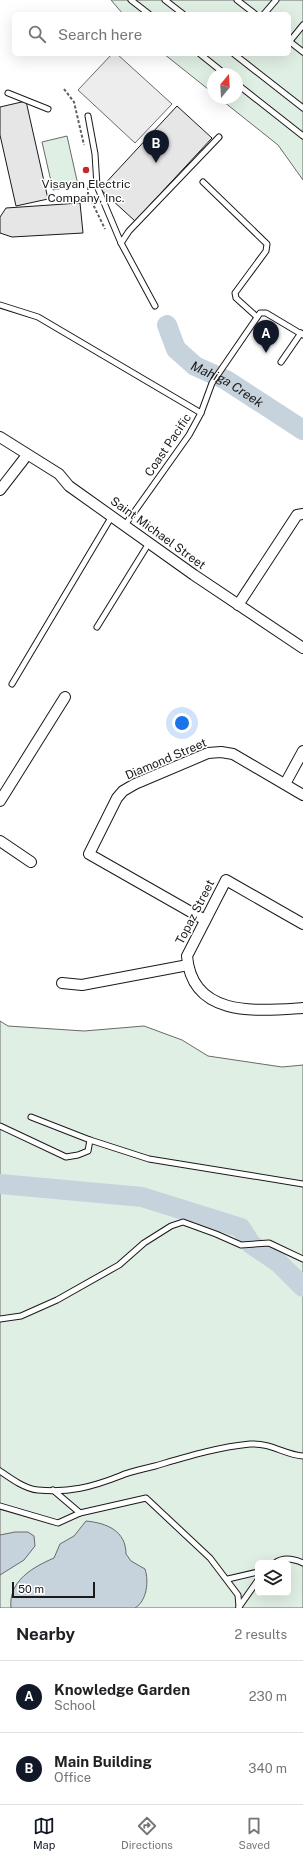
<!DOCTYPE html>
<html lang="en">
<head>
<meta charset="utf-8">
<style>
  body { margin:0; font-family:"Public Sans",sans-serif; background:#f6f6f6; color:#202124 }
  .controls { position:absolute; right:12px; bottom:12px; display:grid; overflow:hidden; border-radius:6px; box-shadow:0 4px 16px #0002 }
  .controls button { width:36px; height:36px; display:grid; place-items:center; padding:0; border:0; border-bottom:1px solid #e0e0e0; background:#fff; color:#202124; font:20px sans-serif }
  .compass { position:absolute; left:207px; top:68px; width:36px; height:36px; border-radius:50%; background:#fff; box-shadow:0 4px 16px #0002; rotate:18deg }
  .scale { position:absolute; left:12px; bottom:10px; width:83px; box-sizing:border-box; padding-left:4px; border:2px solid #1a1a1a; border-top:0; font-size:11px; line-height:14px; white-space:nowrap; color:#1a1a1a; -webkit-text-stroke:3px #fff; paint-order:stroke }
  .you { position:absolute; left:182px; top:723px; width:14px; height:14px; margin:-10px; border:3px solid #fff; border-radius:50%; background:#1a73e8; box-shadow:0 0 0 6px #1a73e833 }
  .badge { display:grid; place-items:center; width:26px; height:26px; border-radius:50%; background:#111827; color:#fff; font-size:13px; font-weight:700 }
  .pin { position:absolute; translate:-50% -33px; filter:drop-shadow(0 1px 2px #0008) }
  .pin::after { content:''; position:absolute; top:21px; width:14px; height:12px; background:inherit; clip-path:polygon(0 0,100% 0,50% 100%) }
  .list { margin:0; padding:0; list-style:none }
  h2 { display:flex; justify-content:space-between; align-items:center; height:52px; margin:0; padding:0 16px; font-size:17px }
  h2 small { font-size:13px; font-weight:400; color:#757577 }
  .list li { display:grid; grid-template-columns:26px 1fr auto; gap:12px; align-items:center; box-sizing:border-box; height:72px; padding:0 16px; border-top:1px solid #e0e0e0 }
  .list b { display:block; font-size:15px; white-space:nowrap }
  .list p { margin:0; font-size:13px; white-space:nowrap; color:#757577 }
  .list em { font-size:13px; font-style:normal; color:#757577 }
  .icon { flex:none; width:22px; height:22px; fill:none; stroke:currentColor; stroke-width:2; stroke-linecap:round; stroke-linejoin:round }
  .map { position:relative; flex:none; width:303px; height:1608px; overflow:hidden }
  .search { position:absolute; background:#fff; box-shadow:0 4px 16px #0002; left:12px; right:12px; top:12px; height:44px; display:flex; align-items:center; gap:10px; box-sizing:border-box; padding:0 14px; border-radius:6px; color:#757577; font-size:15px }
  .sheet { height:196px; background:#fff }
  nav { display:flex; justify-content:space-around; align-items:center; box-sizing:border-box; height:56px; border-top:1px solid #e0e0e0; background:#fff; font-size:11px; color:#757577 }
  nav a { display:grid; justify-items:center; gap:2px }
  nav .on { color:#111827 }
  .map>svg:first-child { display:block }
  .green { fill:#e0efe3; stroke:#6a6a6a; fill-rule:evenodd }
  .parking { fill:#ededed; stroke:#6a6a6a }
  .water { fill:#c6d2dc; stroke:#6a6a6a }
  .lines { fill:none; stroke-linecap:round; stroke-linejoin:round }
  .river { stroke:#c6d2dc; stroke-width:20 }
  .building { fill:#e6e6e6; stroke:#1a1a1a }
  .lane-casing { stroke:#1a1a1a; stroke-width:7 }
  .street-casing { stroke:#1a1a1a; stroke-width:12 }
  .path { stroke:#5f5f5f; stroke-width:2; stroke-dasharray:3 2; stroke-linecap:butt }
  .lane { stroke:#fff; stroke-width:5 }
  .street { stroke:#fff; stroke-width:10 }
  .poi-dot { fill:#c62828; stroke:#fff; stroke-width:1.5 }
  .labels { text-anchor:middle; stroke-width:3; stroke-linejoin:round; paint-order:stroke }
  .poi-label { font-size:12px; fill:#1a1a1a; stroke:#fff }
  .street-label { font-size:12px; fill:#1a1a1a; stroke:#fff }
  .water-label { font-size:13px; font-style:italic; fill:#1a1a1a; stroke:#fff }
</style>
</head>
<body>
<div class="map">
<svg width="303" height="1608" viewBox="0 0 303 1608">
  <rect width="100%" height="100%" fill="#fff"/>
  <g class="green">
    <polygon points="111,0 303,0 303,180 278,145 219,98 237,98 237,74 213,74 213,93 164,54 289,54 289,14 123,14"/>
    <polygon points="67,136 78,185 53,190 42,142"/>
    <path d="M0 1021 8 1026 84 1031 144 1026 182 1040 208 1056 282 1067 303 1065V1608H0ZM258 1563H288V1593H258Z"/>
  </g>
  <polygon class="parking" points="112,54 117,54 172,104 135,143 78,90"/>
  <g class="water">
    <path d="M86 1521C107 1523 126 1531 126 1554L131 1561 145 1569C149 1581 147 1601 135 1608H11C8 1581 33 1567 54 1558L60 1544 74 1536Z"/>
    <polygon points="15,1532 28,1532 34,1536 35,1546 24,1560 0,1575 0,1535"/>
  </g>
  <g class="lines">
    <g class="river">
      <path id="s1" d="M167 325 176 349 195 366 226 380 303 430"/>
      <polyline points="0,1184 142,1197 241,1228 251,1244 279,1263 303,1287"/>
    </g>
  </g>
  <g class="building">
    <polygon points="26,101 48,199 16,206 0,135 0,107"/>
    <polygon points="177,106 212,138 135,221 100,189"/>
    <polygon points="80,203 83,233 12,237 0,233 0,217 6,208"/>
  </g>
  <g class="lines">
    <g class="lane-casing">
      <g id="lane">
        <polyline points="131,0 149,14"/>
        <polyline points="165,0 183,14"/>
        <polyline points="237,0 255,14"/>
        <polyline points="264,14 276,0"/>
        <polyline points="289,41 303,52"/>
        <polyline points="290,41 303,25"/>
        <polyline points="200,54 225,74"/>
        <polyline points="234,54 303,108"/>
        <polyline points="237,84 303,136"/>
        <polyline points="8,93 48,109"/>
        <polyline points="88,116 95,154 97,186 121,243 129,231 219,137"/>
        <polyline points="203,182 267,244 266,251 235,293 236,298 257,317"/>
        <polyline points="121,243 155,306"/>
        <polyline points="0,305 38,317 201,413"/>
        <polyline points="281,362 301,333"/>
        <polyline points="125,525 189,435 201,413 212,383 260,313 266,313 303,335"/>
        <polyline points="97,627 149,543"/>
        <polyline points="12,684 112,516"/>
        <polyline points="31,1117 90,1140"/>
        <polyline points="0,1126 66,1157 78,1155 88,1151 90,1140 149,1159 303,1184"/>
        <polyline points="0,1319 21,1316 57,1300 119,1265 144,1243 171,1226 183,1222 216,1234 241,1245 269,1243 303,1259"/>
        <path d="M0 1471C10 1478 25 1489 38 1490 69 1493 92 1487 120 1476 131 1471 144 1469 155 1466 186 1457 218 1447 250 1444 272 1443 285 1455 303 1456"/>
        <polyline points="53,1490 80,1513"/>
        <polyline points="0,1506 58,1523 80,1513 146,1498 210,1558 238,1595 239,1607"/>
        <path d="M275 1563C283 1557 294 1559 303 1563"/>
        <polyline points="228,1579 258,1572"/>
        <polyline points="239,1607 258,1580"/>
      </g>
    </g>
    <g class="street-casing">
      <g id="street">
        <polyline points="0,437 59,474 69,486 194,575 303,648"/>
        <polyline points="0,490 24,459"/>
        <polyline points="238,605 297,515 303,514"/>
        <polyline points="285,784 303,751"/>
        <polyline points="0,801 65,697"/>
        <polyline points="0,841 31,862"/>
        <polyline points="205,920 89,854 117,798 123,791 135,784 208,753 221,752 233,754 303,795"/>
        <path d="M303 924 226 880 187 956C192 1018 257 1011 303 1008"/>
        <polyline points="62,983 82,985 188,965"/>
      </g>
    </g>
    <g class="path">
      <polyline points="64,89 74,102 84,145"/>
      <polyline points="88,187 88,194 105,229"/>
    </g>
    <use href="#lane" class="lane"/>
    <use href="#street" class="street"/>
  </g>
  <circle class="poi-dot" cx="86" cy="170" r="4"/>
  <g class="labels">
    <g class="poi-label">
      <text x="86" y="188">Visayan Electric<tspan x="86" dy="14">Company, Inc.</tspan></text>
    </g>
    <g class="street-label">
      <text transform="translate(168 445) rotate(-56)" y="4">Coast Pacific</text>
      <text transform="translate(158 533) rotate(36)" y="4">Saint Michael Street</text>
      <text transform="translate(166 759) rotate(-23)" y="4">Diamond Street</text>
      <text transform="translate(195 912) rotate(-63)" y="4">Topaz Street</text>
    </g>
    <g class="water-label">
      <text dy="5" stroke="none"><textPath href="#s1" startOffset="88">Mahiga Creek</textPath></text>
    </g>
  </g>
</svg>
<div class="controls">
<button><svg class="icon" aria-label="layers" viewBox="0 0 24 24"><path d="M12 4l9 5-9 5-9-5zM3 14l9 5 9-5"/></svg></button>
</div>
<svg class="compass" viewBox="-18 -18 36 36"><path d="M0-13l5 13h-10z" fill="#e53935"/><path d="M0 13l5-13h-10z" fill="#757577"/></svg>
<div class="scale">50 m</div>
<div class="you"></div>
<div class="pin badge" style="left:266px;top:353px">A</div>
<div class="pin badge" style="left:156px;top:163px">B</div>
<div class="search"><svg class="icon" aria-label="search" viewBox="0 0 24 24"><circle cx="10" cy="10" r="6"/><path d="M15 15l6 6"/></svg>Search here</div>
</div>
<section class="sheet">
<h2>Nearby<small>2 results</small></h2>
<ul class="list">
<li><span class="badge">A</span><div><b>Knowledge Garden</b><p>School</p></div><em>230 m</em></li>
<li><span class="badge">B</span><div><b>Main Building</b><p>Office</p></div><em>340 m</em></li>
</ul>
</section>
<nav>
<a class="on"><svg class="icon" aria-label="map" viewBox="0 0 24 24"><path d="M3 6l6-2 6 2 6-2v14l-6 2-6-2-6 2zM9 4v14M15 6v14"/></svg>Map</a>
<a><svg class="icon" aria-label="directions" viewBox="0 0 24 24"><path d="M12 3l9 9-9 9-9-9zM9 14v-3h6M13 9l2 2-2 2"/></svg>Directions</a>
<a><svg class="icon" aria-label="saved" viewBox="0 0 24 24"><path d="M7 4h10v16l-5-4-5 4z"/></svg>Saved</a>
</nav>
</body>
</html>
